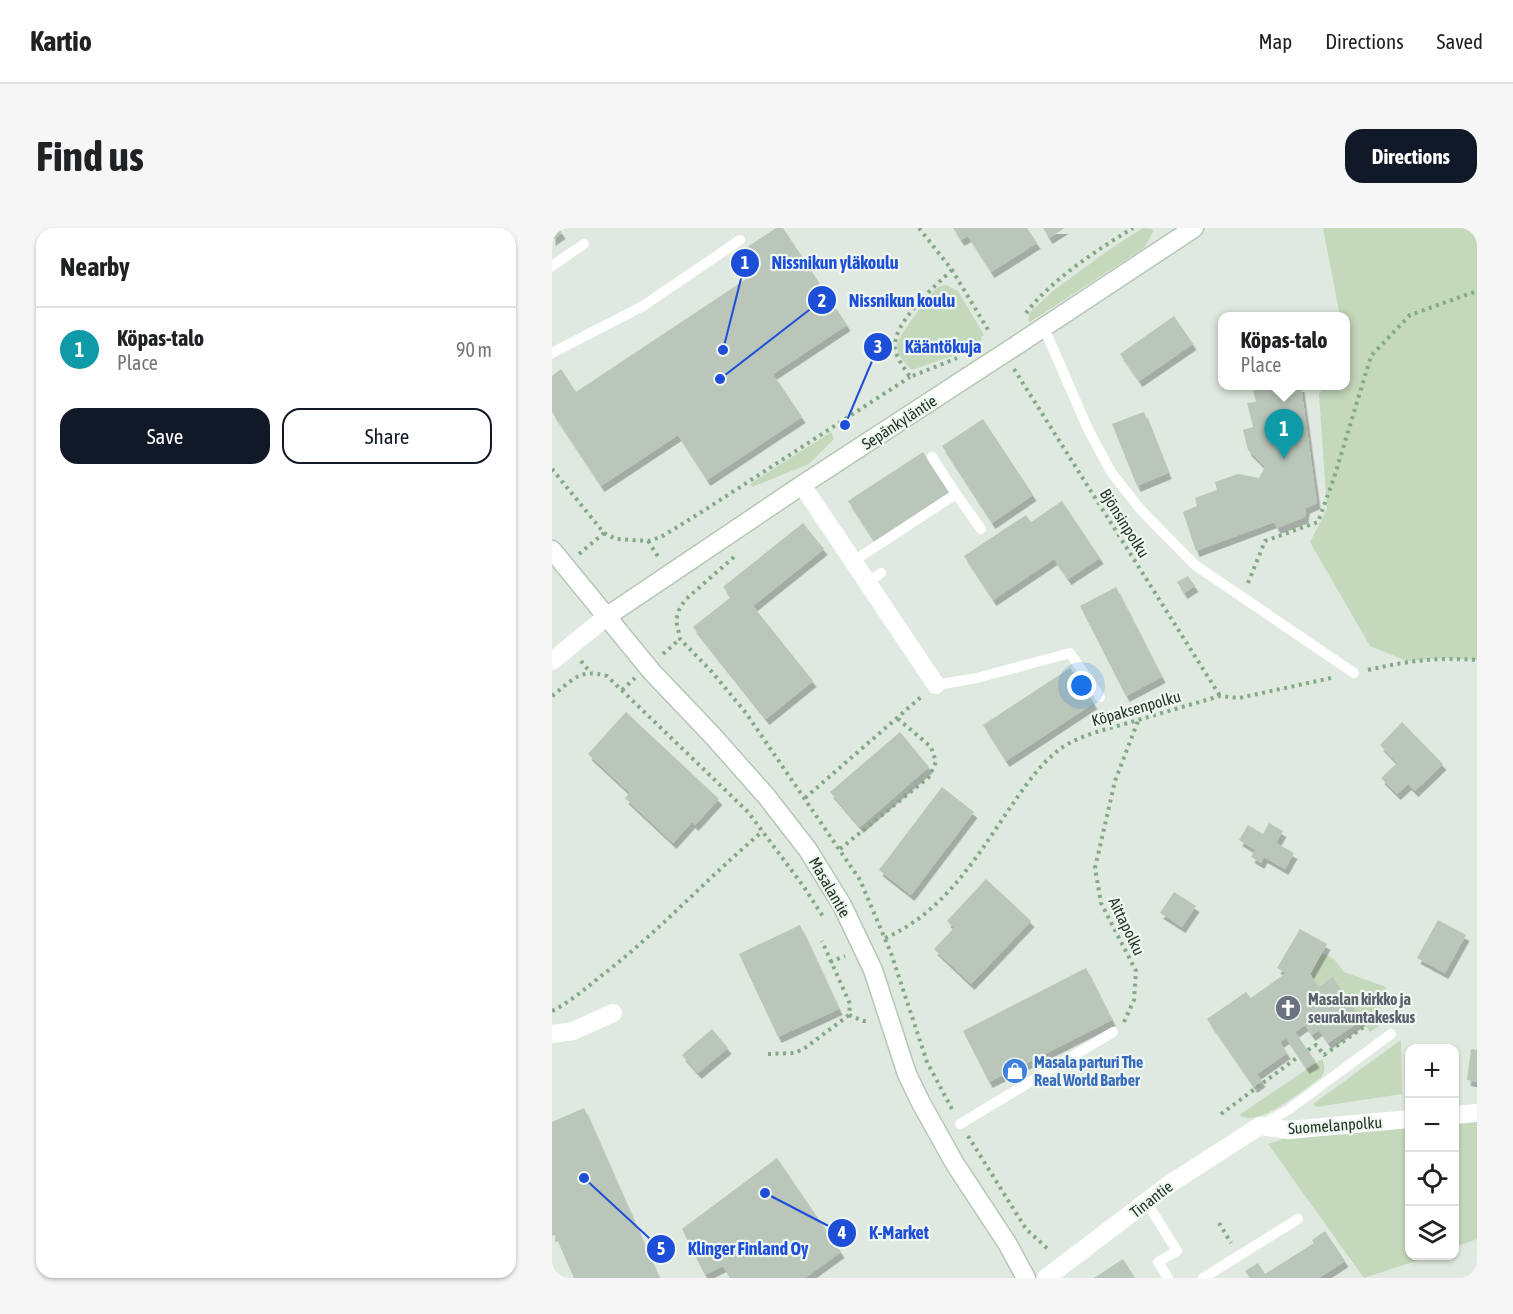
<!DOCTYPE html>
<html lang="en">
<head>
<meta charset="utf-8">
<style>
  body { margin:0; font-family:"Asap Condensed",sans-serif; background:#f6f6f6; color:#202124 }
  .controls { position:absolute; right:18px; bottom:18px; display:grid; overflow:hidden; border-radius:12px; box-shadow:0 2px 4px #0004 }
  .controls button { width:54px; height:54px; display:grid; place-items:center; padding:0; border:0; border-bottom:2px solid #e0e0e0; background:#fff; color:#202124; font:30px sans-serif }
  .you { position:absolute; left:530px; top:458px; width:21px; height:21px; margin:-15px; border:4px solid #fff; border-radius:50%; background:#1a73e8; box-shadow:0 0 0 9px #1a73e833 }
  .badge { display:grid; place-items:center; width:39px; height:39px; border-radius:50%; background:#111827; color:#fff; font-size:20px; font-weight:700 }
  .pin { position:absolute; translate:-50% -50px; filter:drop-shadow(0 2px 3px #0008) }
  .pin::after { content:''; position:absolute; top:32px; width:21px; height:18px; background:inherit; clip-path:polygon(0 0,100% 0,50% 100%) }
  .popup { position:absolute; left:666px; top:84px; width:132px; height:78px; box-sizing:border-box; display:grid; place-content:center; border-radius:12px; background:#fff; filter:drop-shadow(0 2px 4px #0005); font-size:20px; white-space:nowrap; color:#757577 }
  .popup b { font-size:22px; color:#202124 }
  .popup::after { content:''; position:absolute; left:50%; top:100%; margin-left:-12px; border:12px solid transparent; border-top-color:#fff }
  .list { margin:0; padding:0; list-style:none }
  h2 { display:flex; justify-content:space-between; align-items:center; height:78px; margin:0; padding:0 24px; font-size:26px }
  h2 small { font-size:20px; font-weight:400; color:#757577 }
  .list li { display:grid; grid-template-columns:39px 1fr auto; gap:18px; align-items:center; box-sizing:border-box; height:84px; padding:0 24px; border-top:2px solid #e0e0e0 }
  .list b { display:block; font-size:22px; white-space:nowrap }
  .list p { margin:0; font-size:20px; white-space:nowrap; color:#757577 }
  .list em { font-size:20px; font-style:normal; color:#757577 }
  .actions { display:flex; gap:12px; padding:18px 24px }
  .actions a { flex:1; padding:14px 0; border:2px solid #111827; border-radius:18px; text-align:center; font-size:21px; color:#111827 }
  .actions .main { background:#111827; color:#fff }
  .icon { flex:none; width:33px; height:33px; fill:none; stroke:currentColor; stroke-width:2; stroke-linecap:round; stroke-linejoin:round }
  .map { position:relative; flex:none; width:925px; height:1050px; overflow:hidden; border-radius:18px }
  header { display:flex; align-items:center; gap:36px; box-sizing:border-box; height:84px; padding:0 30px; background:#fff; border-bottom:2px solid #e0e0e0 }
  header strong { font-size:28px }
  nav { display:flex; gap:33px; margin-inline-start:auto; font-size:21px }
  .intro { display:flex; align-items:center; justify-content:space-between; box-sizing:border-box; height:144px; padding:0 36px }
  h1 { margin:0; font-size:42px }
  .button { padding:15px 27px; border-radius:18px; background:#111827; color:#fff; font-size:21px; font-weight:700 }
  main { display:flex; gap:36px; padding:0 36px }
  aside { flex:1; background:#fff; border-radius:18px; box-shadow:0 2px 4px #0004 }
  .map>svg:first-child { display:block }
  .green { fill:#c4d8bb }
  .building { fill:#b9c6b9; filter:url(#shadow) }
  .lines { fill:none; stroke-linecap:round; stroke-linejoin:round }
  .secondary-casing { stroke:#b4c7b5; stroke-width:21 }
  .path { stroke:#84a987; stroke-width:4; stroke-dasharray:3 4.5; stroke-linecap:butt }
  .lane { stroke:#fff; stroke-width:10 }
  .street { stroke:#fff; stroke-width:18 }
  .secondary { stroke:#fff; stroke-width:18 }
  .secondary-bridge-casing { stroke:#b4c7b5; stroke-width:21; stroke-linecap:butt }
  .secondary-bridge { stroke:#fff; stroke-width:18 }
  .labels { text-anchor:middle; stroke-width:4.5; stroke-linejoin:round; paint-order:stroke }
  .street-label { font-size:16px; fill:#223725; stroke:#f0f6f0 }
  .worship-label { font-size:16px; font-weight:bold; fill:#5b616d; stroke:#f0f6f0; text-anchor:start }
  .shop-label { font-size:16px; font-weight:bold; fill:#366cbe; stroke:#f0f6f0; text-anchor:start }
  .leader { fill:none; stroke:#1d4ed8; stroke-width:2 }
  .callout-dot { fill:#1d4ed8; stroke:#f0f6f0; stroke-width:2 }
  .mark-label { font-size:18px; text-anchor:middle; font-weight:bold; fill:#fff }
  .callout-label { font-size:18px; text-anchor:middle; font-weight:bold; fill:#1d4ed8; stroke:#f0f6f0; stroke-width:4.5; stroke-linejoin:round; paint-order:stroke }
</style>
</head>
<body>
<header>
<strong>Kartio</strong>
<nav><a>Map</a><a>Directions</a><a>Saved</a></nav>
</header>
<div class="intro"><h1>Find us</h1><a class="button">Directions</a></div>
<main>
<aside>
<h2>Nearby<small></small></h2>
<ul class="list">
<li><span class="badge" style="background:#0f9aa8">1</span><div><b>Köpas-talo</b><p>Place</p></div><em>90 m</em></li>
</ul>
<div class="actions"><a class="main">Save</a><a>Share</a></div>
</aside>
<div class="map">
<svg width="925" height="1050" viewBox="0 0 925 1050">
  <defs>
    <filter id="shadow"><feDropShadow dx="3.5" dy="6" stdDeviation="0" flood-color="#0004"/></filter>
  </defs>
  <rect width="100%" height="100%" fill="#e0e9e0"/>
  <g class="green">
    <polygon points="591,0 600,1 601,4 592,20 478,94 476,92 478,84 501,63 558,21"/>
    <polygon points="771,0 925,0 925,432 892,430 855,433 818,418 758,314 775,281 767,166 773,158 794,158 794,132 796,129 794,88 788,88"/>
    <path d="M394 57 406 63 432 107 429 109 430 112 400 128 360 142C354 137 345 127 345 118 346 108 377 67 385 60 388 58 390 58 394 57Z"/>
    <polygon points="279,204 282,211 257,236 200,259 198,256"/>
    <polygon points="770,725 782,731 792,744 834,759 827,785 827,798 818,804 782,750 767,759 758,746"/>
    <polygon points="849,812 850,866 764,879 761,876"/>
    <path d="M770 831C773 839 774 843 768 850 752 861 706 901 687 887Z"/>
    <polygon points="925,890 925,1011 903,1019 902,893"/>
    <polygon points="857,898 858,1028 879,1028 812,1050 716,916 734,910"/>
  </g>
  <g class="building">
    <polygon points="0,0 7,0 10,5 0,12"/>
    <polygon points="224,0 231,0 295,97 221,146 250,189 155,252 126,207 49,258 0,184 0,148 9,141 24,164 203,45 189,23"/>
    <polygon points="401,0 475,0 485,15 439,44 416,8 409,12"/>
    <polygon points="491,0 513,0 497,10"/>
    <polygon points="622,88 641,116 587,153 568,126"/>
    <polygon points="700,158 749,158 765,275 754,280 753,289 725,300 722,294 644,323 631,284 645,278 643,270 665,262 663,254 686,246 707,250 713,239 696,222 691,202 701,199 695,175 704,174"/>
    <polygon points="592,184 616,245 585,258 560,196"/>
    <polygon points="431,191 481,267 440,295 390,218"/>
    <polygon points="371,224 398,266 323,315 296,273"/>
    <polygon points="510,273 548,330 516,351 502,331 441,372 412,328 474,287 479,294"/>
    <polygon points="251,295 272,321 201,378 261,453 214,491 141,399 179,369 171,359"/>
    <polygon points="636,348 643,358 632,365 625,354"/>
    <polygon points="564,359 610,449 574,468 528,378"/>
    <polygon points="518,440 542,475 454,533 431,497"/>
    <polygon points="74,484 167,571 143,597 140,594 121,615 73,570 78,565 36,526"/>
    <polygon points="850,494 891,536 863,563 856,556 845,566 829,550 845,535 828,517"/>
    <polygon points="348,504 377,539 308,599 278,564"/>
    <polygon points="390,559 422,584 359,667 327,642"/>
    <polygon points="717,595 731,603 724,615 742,625 733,641 712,629 709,635 699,629 703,622 687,612 696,597 711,606"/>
    <polygon points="434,651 479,693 419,756 382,721 402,700 395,693"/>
    <polygon points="622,664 644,678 630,699 608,685"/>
    <polygon points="886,692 914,707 893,745 865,730"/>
    <polygon points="248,697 287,781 226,809 187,726"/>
    <polygon points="748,701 775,716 758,746 767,759 781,749 810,792 776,815 767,802 760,807 753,797 743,804 764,834 754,840 734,810 728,814 735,825 705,846 710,853 702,859 655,791 694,764 699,770 734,745 725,740"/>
    <polygon points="534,740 560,792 437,854 411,803"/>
    <polygon points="160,801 176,820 146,845 130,827"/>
    <polygon points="919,821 925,822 925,854 915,852"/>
    <polygon points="32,880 107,1050 22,1050 3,1007 0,1008 0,894"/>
    <polygon points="225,930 289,1024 253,1050 178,1050 171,1038 153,1047 130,1001"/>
    <polygon points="773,1003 793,1033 767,1050 698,1050 693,1043 706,1035 713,1046 762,1015 760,1012"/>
    <polygon points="571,1031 583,1050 542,1050"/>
  </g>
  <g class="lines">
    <g class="secondary-casing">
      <g id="secondary">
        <polyline points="465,117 642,0"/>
        <polyline points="0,322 100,444 160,507 215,569 256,622 290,677 321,742 355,846 369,875 403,936 455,1015 474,1050"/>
        <polyline points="54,389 250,257 431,139"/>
      </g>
    </g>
    <g class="path">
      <polyline points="367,0 400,42 438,105"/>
      <path d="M400 42C382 59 341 94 343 120 344 130 353 141 358 149L405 130"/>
      <path d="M474 85C500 51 545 22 581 0"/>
      <polyline points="462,141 668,468"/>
      <polyline points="0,241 52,305 64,311 96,313 109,309 148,285 358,149"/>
      <polyline points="96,313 107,330"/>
      <polyline points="27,326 52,305"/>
      <polyline points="182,329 133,372 127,382 124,392 128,411 160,444 194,485 308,652 339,725 375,834 401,883"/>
      <polyline points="696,355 713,313 766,294 782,250 819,128 858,87 925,63"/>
      <polyline points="111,426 128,411"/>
      <polyline points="29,433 38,444"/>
      <path d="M816 442C855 433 884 429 925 432"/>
      <polyline points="70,462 83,450"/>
      <path d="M0 468C21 452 27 440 55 448L196 584 252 659 272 690"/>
      <polyline points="253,570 369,469"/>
      <polyline points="288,621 377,549 384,534 379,519 345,490"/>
      <path d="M333 710C393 684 425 628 460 577 473 558 489 535 508 521 528 507 552 502 576 495 606 486 637 477 668 468L687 470 779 450"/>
      <polyline points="278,734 293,728"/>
      <path d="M0 783C18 774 33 761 49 748 107 704 155 650 211 603"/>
      <polyline points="297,787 311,793 318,793"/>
      <polyline points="572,794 582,772 584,743 549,675 543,640 563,553 586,493"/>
      <polyline points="756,822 764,817 773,828"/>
      <polyline points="216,826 243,825 253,820 297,787 298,776 270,713"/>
      <polyline points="772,827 813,798"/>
      <polyline points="669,886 746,829"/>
      <polyline points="416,908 474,1001 498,1023"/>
      <polyline points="667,995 679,1015"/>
    </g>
    <g class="lane">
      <polyline points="0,38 32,16"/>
      <polyline points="492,100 536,201 559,244 588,281 643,337 802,445"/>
      <polyline points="0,125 91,78 188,12"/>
      <polyline points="404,266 429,301"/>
      <polyline points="300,334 404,266 380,229"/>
      <polyline points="315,355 329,345"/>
      <polyline points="384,457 425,450 518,425 548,469"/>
      <polyline points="408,896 561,804"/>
      <polyline points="709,897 736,882 839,806"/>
      <polyline points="595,975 625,1023 606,1034 616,1050"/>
      <polyline points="651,1050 746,991"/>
    </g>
    <g class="street">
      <polyline points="250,257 384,457"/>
      <polyline points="0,433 54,389"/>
      <polyline points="0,806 21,803 61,785"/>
      <polyline points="902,887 925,885"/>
      <polyline points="494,1050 619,955 708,898 737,902 858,891"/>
    </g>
    <use href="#secondary" class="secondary"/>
    <g class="secondary-bridge-casing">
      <polyline id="secondary-bridge" points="431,139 465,117"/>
    </g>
    <use href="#secondary-bridge" class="secondary-bridge"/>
  </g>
  <defs>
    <g id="church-disc" transform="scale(1.35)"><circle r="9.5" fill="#6b7280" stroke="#f0f6f0"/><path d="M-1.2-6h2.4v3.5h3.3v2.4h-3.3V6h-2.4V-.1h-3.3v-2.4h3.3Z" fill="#fff"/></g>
    <g id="shop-disc" transform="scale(1.35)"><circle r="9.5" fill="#3f7fe0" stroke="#f0f6f0"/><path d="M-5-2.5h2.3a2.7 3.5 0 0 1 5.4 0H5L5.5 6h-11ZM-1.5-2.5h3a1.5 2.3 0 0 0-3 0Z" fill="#fff"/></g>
  </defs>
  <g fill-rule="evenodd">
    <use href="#church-disc" x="736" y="780"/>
    <use href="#shop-disc" x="463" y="843"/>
  </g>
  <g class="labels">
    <g class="street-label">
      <text transform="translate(347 194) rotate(-33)" y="6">Sepänkyläntie</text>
      <text transform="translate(573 295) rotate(58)" y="6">Bjönsinpolku</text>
      <text transform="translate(584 480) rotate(-16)" y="6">Köpaksenpolku</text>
      <text transform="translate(278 659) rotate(60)" y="6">Masalantie</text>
      <text transform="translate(575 698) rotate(64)" y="6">Aittapolku</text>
      <text transform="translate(783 897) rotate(-4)" y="6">Suomelanpolku</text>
      <text transform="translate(599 971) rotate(-38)" y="6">Tinantie</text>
    </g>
    <g class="worship-label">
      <text x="756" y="777">Masalan kirkko ja<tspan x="756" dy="18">seurakuntakeskus</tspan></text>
    </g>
    <g class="shop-label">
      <text x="482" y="840">Masala parturi The<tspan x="482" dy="18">Real World Barber</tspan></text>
    </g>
  </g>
  <path class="leader" d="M171 122L193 35M168 151L270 72M293 197L326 119M213 965L290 1005M32 950L109 1021"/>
  <g class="callout-dot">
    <circle cx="171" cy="122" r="6"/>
    <circle cx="168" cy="151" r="6"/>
    <circle cx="293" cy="197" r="6"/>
    <circle cx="213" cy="965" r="6"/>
    <circle cx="32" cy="950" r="6"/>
    <circle cx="193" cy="35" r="15"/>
    <circle cx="270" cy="72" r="15"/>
    <circle cx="326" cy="119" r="15"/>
    <circle cx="290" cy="1005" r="15"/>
    <circle cx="109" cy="1021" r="15"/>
  </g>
  <g class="mark-label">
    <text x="193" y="41">1</text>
    <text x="270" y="79">2</text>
    <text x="326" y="125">3</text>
    <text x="290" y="1011">4</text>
    <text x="109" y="1027">5</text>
  </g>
  <g class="callout-label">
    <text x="283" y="41">Nissnikun yläkoulu</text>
    <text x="350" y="79">Nissnikun koulu</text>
    <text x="391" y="125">Kääntökuja</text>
    <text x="347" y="1011">K-Market</text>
    <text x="196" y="1027">Klinger Finland Oy</text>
  </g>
</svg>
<div class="controls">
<button>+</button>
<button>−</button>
<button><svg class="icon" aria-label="locate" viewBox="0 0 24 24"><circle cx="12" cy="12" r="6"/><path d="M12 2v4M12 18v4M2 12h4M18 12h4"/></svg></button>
<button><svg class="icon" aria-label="layers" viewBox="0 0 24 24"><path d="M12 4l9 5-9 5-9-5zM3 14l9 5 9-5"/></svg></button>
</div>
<div class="you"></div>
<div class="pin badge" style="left:732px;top:231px;background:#0f9aa8">1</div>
<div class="popup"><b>Köpas-talo</b>Place</div>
</div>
</main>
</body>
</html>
